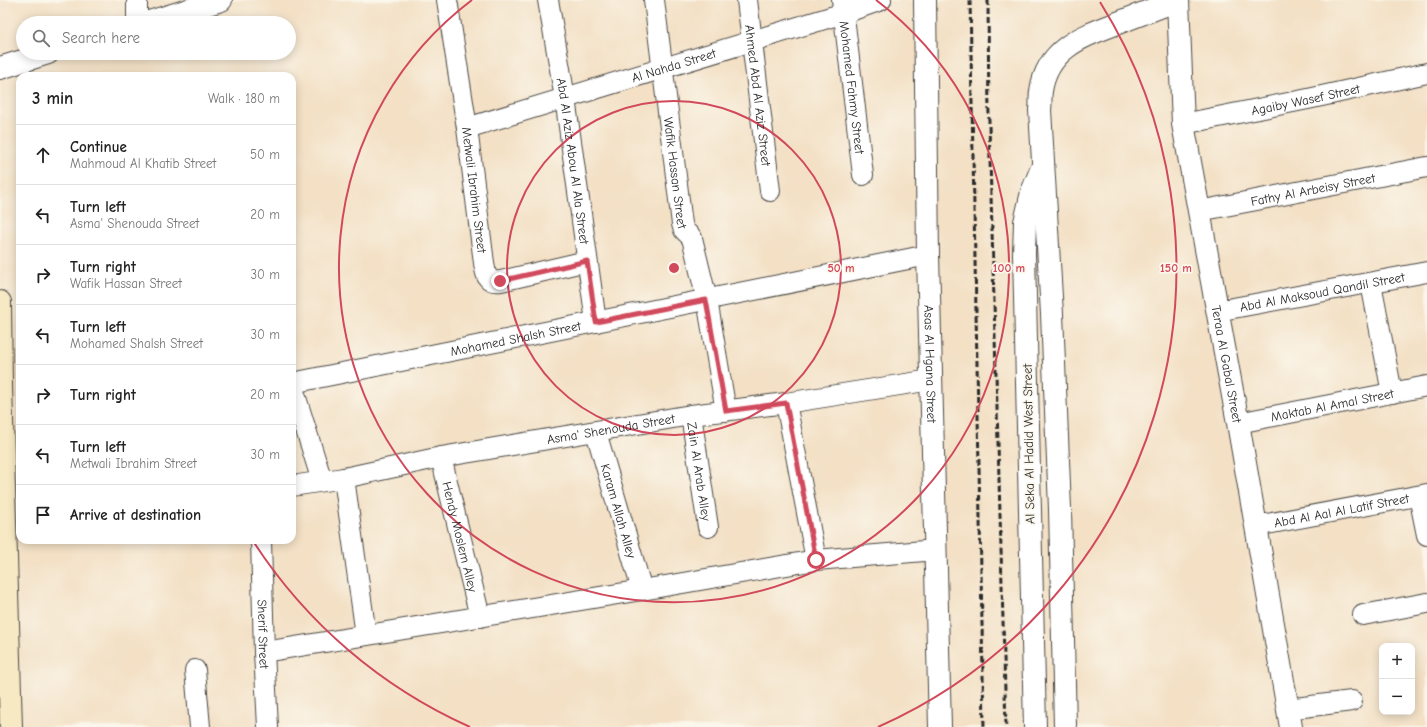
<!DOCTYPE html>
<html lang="en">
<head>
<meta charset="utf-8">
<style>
  body { margin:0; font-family:"Comic Neue",sans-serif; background:#f6f6f6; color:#222 }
  .controls { position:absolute; right:12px; bottom:12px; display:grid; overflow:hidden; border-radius:8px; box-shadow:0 2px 10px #0003 }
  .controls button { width:36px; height:36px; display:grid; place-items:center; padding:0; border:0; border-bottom:1px solid #e0e0e0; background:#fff; color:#222; font:20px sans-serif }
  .stop { position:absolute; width:12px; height:12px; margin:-9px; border:3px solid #d1495b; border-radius:50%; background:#fff }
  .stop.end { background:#d1495b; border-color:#fff; box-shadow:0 1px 4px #0008 }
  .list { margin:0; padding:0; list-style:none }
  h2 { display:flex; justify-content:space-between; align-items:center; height:52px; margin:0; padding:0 16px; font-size:17px }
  h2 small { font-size:13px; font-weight:400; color:#767676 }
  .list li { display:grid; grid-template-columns:26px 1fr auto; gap:12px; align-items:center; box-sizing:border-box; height:60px; padding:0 16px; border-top:1px solid #e0e0e0 }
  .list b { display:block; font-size:15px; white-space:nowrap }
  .list p { margin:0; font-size:13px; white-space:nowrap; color:#767676 }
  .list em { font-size:13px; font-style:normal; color:#767676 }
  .icon { flex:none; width:22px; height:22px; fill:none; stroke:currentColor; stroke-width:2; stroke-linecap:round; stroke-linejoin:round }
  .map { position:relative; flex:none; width:1427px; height:727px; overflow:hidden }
  .search { position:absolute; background:#fff; box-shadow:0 2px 10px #0003; left:16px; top:16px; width:280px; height:44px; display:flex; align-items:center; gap:10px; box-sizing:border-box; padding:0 14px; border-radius:22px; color:#767676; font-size:15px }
  .panel { position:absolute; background:#fff; box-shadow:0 2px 10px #0003; left:16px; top:72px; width:280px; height:472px; border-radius:12px }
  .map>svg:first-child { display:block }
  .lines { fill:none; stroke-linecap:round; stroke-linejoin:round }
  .minor-casing { stroke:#494642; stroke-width:22 }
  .tertiary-casing { stroke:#494642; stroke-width:24 }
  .secondary-casing { stroke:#494642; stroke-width:24 }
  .minor { stroke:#fff; stroke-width:20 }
  .tertiary { stroke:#fff; stroke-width:22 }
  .secondary { stroke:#f6e9c3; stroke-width:22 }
  .rail { stroke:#2b2b2b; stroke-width:3; stroke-dasharray:6 3; stroke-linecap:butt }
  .route { stroke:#d1495b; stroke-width:5 }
  .ring { fill:none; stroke:#d1495b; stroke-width:2 }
  .labels { text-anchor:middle; stroke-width:3.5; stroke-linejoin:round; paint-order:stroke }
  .street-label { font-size:13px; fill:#2b2b2b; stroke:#fbf7ec }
  .centre { fill:#d1495b; stroke:#fbf7ec; stroke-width:2 }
  .ring-label { font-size:12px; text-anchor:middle; font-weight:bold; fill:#d1495b; stroke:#fbf7ec; stroke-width:3.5; stroke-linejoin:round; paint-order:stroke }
</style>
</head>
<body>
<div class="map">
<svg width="1427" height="727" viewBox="0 0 1427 727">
  <rect width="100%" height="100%" fill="#fbf7ec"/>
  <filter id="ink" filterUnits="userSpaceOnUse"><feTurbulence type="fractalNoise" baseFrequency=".025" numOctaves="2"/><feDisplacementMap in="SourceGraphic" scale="8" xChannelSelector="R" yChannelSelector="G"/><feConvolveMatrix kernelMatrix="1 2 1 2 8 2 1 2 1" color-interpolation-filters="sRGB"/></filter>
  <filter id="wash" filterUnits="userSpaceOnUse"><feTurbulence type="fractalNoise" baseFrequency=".012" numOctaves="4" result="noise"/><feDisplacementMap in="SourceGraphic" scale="16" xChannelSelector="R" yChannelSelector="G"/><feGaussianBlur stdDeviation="0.9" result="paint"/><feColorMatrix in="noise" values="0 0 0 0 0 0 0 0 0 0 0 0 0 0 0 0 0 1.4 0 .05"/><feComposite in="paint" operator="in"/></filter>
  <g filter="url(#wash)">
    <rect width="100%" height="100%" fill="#f3e0c5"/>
  </g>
  <g filter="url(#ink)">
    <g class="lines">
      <g class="minor-casing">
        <g id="minor">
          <polyline points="137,0 137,23"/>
          <path id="s1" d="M447 0 467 128 484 263C486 275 486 283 501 281L587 261"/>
          <path id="s2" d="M548 0 565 98 596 322"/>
          <path id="s3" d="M654 0 682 224 684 230 692 238 707 300 726 411"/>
          <path id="s4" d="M747 0 770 191"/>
          <path id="s5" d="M842 0 863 175"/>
          <path id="s6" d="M1183 124 1308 99 1427 73"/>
          <path id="s7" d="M467 128 844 13 881 0"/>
          <path id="s8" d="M1199 211 1427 167"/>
          <polyline points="1371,283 1392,393"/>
          <path id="s9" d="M1217 311 1427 272"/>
          <path id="s10" d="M292 383 928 255"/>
          <polyline points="292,385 322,481"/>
          <polyline points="786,403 816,560"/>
          <path id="s11" d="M691 415 708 527"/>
          <path id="s12" d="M1238 423 1427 386"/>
          <path id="s13" d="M596 432 642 590"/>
          <path id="s14" d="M441 457 480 617"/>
          <polyline points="344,478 366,635"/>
          <path id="s15" d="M292 486 344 478 441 457 691 415 786 403 931 380"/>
          <polyline points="1419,496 1427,535"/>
          <path id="s16" d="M1256 526 1427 494"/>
          <path id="s17" d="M261 540 264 652 268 727"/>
          <polyline points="1363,615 1427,603"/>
          <polyline points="264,652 642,590 816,560 936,550"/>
          <polyline points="195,670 200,727"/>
          <polyline points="1287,709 1352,701"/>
        </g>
      </g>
      <g class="tertiary-casing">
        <g id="tertiary">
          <path id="s18" d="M925 0 928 255 940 727"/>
          <path id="s19" d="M1178 0 1183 124 1238 423 1291 727"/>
          <polyline points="146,23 221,0"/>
          <polyline points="0,68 48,53"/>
          <polyline points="1035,727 1024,254 1025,222 1032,192 1041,170"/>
          <path d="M1065 727 1060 509 1052 314 1040 110C1041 104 1040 97 1041 91 1047 49 1081 37 1115 24 1136 16 1157 8 1178 0"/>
        </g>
      </g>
      <g class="secondary-casing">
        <polyline id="secondary" points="0,302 1,386 11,727"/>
      </g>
      <use href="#minor" class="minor"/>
      <use href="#tertiary" class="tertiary"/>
      <use href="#secondary" class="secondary"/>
      <g class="rail">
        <polyline points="970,0 984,727"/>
        <polyline points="988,0 989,124 1006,727"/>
      </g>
    </g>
  </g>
  <g class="lines" filter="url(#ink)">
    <polyline class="route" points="500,281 587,261 596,322 706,300 726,411 786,403 816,560"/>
  </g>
  <g class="ring">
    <circle cx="674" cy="268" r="167"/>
    <path d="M876 0A335 335 0 1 1 472 0"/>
    <path d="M470 727A502 502 0 0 1 253 541M1100 2A502 502 0 0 1 878 727"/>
  </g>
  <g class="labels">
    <g class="street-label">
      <text dy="5" stroke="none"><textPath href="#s7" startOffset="216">Al Nahda Street</textPath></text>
      <text dy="5" stroke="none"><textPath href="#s5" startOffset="88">Mohamed Fahmy Street</textPath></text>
      <text dy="5" stroke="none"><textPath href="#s4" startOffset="96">Ahmed Abd Al Aziz Street</textPath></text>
      <text dy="5" stroke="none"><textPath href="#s6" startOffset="125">Agaiby Wasef Street</textPath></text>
      <text dy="5" stroke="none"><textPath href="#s2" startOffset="163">Abd Al Aziz Abou Al Ala Street</textPath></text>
      <text dy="5" stroke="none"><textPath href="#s3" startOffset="174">Wafik Hassan Street</textPath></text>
      <text dy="5" stroke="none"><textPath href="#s8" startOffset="116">Fathy Al Arbeisy Street</textPath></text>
      <text dy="5" stroke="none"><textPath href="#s1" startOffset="192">Metwali Ibrahim Street</textPath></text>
      <text dy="5" stroke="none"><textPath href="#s9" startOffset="107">Abd Al Maksoud Qandil Street</textPath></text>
      <text dy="5" stroke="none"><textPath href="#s10" startOffset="228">Mohamed Shalsh Street</textPath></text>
      <text dy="5" stroke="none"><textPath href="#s18" startOffset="364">Asas Al Hgana Street</textPath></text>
      <text dy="5" stroke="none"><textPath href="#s19" startOffset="368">Teraa Al Gabal Street</textPath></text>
      <text dy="5" stroke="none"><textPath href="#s12" startOffset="96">Maktab Al Amal Street</textPath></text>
      <text dy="5" stroke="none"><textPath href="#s15" startOffset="324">Asma' Shenouda Street</textPath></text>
      <text transform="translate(1028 444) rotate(-91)" y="5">Al Seka Al Hadid West Street</text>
      <text dy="5" stroke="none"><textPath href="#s11" startOffset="57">Zain Al Arab Alley</textPath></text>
      <text dy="5" stroke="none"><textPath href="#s16" startOffset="87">Abd Al Aal Al Latif Street</textPath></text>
      <text dy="5" stroke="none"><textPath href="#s13" startOffset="82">Karam Allah Alley</textPath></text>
      <text dy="5" stroke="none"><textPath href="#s14" startOffset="82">Hendy Moslem Alley</textPath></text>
      <text dy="5" stroke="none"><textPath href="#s17" startOffset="94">Sherif Street</textPath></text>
    </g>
  </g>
  <circle cx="674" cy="268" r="6" class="centre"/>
  <g class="ring-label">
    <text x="841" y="272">50 m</text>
    <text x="1009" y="272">100 m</text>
    <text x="1176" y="272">150 m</text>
  </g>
</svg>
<div class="controls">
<button>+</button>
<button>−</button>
</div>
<div class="stop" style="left:816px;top:560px"></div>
<div class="stop end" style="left:500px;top:281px"></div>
<div class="search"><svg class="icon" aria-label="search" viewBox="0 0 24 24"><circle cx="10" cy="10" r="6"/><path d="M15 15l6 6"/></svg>Search here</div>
<section class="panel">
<h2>3 min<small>Walk · 180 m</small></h2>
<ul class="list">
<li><svg class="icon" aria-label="ahead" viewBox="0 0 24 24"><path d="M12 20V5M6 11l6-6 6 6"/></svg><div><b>Continue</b><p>Mahmoud Al Khatib Street</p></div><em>50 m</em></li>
<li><svg class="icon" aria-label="left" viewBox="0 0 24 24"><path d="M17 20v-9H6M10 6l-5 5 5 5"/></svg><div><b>Turn left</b><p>Asma' Shenouda Street</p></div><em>20 m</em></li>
<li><svg class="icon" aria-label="right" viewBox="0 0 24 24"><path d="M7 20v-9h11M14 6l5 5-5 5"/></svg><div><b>Turn right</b><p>Wafik Hassan Street</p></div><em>30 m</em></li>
<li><svg class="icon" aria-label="left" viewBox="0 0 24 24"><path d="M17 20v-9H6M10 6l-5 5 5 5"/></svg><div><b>Turn left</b><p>Mohamed Shalsh Street</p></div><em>30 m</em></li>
<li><svg class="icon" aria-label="right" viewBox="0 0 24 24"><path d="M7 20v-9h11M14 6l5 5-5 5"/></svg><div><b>Turn right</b></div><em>20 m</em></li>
<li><svg class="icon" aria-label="left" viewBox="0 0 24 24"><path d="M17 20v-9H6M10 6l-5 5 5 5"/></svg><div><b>Turn left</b><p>Metwali Ibrahim Street</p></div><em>30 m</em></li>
<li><svg class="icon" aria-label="arrive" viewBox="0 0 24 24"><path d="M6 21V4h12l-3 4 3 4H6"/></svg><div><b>Arrive at destination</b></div></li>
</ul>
</section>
</div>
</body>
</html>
